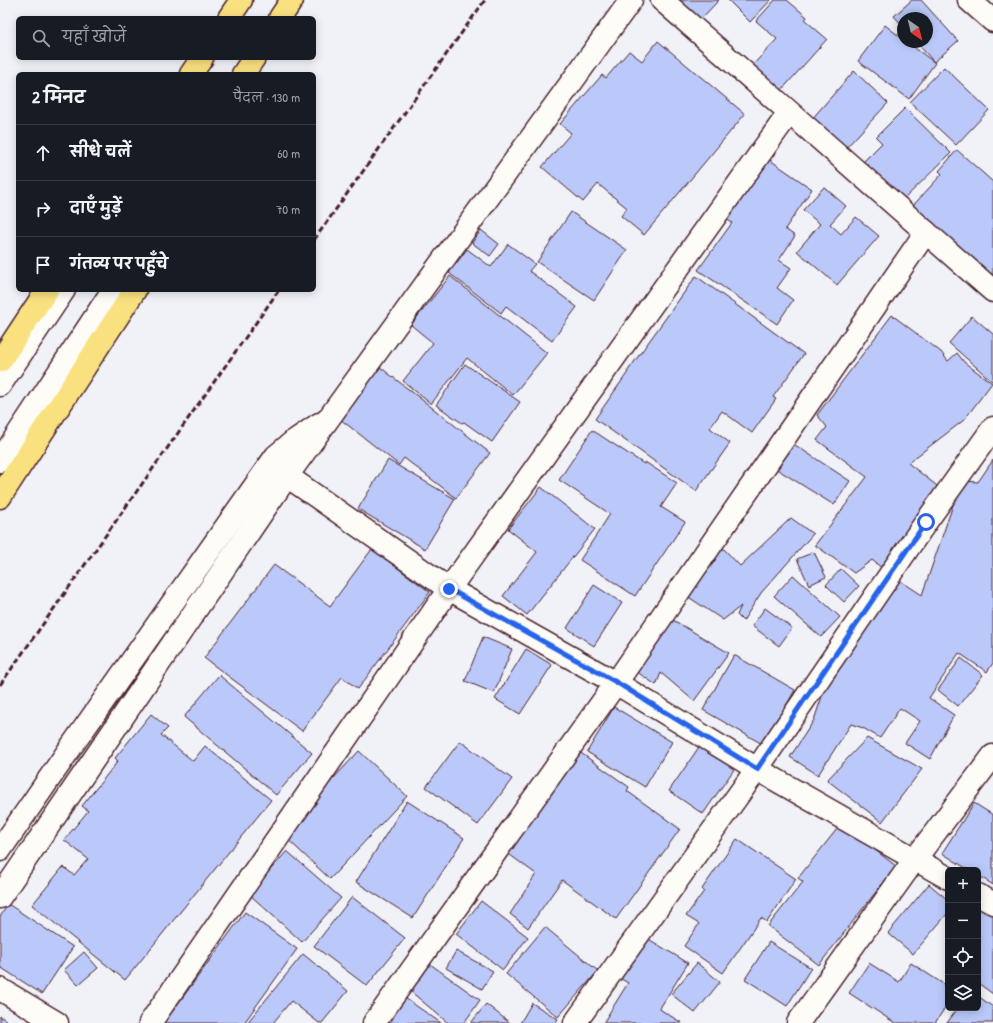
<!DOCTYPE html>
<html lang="hi">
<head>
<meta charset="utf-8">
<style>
  body { margin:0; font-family:"Patrick Hand","Playpen Sans Deva",sans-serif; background:#20242c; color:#f1f3f6 }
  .controls { position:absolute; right:12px; bottom:12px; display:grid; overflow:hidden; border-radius:6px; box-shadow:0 2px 10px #0003 }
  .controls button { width:36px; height:36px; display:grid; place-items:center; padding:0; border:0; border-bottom:1px solid #363941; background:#171b24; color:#f1f3f6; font:20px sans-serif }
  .compass { position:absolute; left:897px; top:12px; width:36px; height:36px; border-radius:50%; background:#171b24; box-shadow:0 2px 10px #0003; rotate:145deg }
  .stop { position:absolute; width:12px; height:12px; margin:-9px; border:3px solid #2563eb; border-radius:50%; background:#fff }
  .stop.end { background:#2563eb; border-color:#fff; box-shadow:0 1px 4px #0008 }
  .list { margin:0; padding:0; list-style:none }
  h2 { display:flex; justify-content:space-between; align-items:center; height:52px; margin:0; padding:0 16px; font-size:17px }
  h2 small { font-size:13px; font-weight:400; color:#9ea1a6 }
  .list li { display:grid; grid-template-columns:26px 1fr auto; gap:12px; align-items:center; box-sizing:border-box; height:56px; padding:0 16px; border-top:1px solid #363941 }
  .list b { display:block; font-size:15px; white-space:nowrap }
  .list em { font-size:13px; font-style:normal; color:#9ea1a6 }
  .icon { flex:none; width:22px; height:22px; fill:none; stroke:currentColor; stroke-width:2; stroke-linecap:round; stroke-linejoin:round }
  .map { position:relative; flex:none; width:993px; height:1023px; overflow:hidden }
  .search { position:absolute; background:#171b24; box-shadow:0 2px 10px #0003; left:16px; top:16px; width:300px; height:44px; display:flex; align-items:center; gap:10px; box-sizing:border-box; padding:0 14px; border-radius:6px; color:#9ea1a6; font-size:15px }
  .panel { position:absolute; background:#171b24; box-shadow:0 2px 10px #0003; left:16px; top:72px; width:300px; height:220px; border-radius:6px }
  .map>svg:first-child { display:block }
  .building { fill:#bac9fa; stroke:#4a1f2b }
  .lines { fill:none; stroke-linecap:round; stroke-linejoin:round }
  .street-casing { stroke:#4a1f2b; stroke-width:25 }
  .secondary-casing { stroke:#4a1f2b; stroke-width:25 }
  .primary-casing { stroke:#4a1f2b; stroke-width:25 }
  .street { stroke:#fdfcf7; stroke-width:22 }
  .secondary { stroke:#fdfcf7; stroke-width:22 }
  .primary { stroke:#fae180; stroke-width:22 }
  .rail { stroke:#4a1f2b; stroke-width:3; stroke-dasharray:6 3; stroke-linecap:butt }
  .route { stroke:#2563eb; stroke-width:5 }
</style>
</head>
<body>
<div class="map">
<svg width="993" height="1023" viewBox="0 0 993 1023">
  <rect width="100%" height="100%" fill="#f0f2f8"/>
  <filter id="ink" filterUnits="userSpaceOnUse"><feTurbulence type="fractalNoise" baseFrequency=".025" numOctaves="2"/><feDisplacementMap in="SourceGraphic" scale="8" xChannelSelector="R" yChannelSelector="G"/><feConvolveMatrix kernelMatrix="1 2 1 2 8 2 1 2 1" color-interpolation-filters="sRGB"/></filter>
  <g filter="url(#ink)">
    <g class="building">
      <polygon points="675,0 719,0 698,22"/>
      <polygon points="728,0 771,0 750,22"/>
      <polygon points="775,0 787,0 807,17 805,20 827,39 779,93 750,68 777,39 756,21"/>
      <polygon points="912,0 921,0 958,41 934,62 916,42 927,42 927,18 903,18 903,26 894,16"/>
      <polygon points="885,25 903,39 903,42 907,42 935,63 909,99 858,61"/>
      <polygon points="658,41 745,114 644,235 621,216 627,208 598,184 583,202 542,167 571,133 560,124 602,75 606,78 629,51 642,61"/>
      <polygon points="944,67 989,110 956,145 910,102"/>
      <polygon points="854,71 888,103 843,151 810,121"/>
      <polygon points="905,108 951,153 902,201 861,164 882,143 876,137"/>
      <polygon points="957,150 993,182 993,288 907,212 942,174 939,171"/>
      <polygon points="767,158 812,189 785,229 795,236 779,260 791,268 777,288 793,300 777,324 698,270 732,223 725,218"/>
      <polygon points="824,187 846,206 830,224 841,234 856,217 879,236 837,285 797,251 820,224 803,210"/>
      <polygon points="571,212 627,250 594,300 537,262"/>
      <polygon points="481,230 499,244 490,256 472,243"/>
      <polygon points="508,244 535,264 529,271 577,307 552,341 506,306 501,313 449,273 467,249 491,267"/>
      <polygon points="450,276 547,353 513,395 467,358 431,404 403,381 433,343 411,325"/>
      <polygon points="696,276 804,354 773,397 776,399 752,433 722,411 710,428 730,443 696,491 595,419 628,372 627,372"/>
      <polygon points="892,315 941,352 948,361 957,353 965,363 992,383 964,420 908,463 941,489 883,569 872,560 854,573 815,545 867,477 817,440 827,427 817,415"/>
      <polygon points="972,316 993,334 993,382 949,343"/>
      <polygon points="465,364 520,402 492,442 464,422 462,423 436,405"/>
      <polygon points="380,367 490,453 456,498 404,458 399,465 340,419"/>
      <polygon points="592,430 644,464 645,462 677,483 661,507 685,522 635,596 580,560 610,514 559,480"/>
      <polygon points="792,443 850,481 834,505 775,468"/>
      <polygon points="388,460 455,499 425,549 358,509"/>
      <polygon points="993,460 993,663 987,672 959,653 929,698 954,715 930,759 905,743 920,721 900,708 880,738 863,728 851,724 818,775 790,757 814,720 832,667 893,576 922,595 953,505 964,481 978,482"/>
      <polygon points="541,487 595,529 527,615 503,596 537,552 508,529"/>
      <polygon points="791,518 813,534 761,593 743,621 737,615 741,606 723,620 687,596 723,548 740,566"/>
      <polygon points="372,549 430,592 358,689 342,677 302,731 204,658 274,565 330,606"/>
      <polygon points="814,552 826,577 809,585 797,559"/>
      <polygon points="841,569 859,586 844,602 826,585"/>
      <polygon points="793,575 840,617 821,637 774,596"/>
      <polygon points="594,585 622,603 594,646 567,628"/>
      <polygon points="765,608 792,628 779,646 752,626"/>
      <polygon points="673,620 729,653 694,701 661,673 656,685 637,672"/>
      <polygon points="483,637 512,649 494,693 465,681"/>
      <polygon points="526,649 552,665 520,714 495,699"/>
      <polygon points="734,655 795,690 764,745 703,710"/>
      <polygon points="961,658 983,675 958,706 938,690"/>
      <polygon points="219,675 312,753 276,795 184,717"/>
      <polygon points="614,707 672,742 645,787 587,752"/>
      <polygon points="151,714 168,728 161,735 193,761 205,746 271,800 125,980 32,905 63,867 74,875 88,859 64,840 88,811 82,806 118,761 115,758"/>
      <polygon points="867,738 922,769 882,822 827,780"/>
      <polygon points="460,741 512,779 478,825 426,787"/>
      <polygon points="701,744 735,768 703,814 669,791"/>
      <polygon points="359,751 407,796 330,879 282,834"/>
      <polygon points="578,751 629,787 627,791 680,829 616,919 562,880 528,928 510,914 536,874 506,852"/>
      <polygon points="407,801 464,838 413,918 356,882"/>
      <polygon points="974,803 993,815 993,885 978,875 978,870 969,870 942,853"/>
      <polygon points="841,824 896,866 819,965 768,926 803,882 798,878"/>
      <polygon points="737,839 796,879 767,922 761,918 723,973 684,946 699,924 686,916 704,891 702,889"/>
      <polygon points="287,851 341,898 302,942 249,894"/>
      <polygon points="929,884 948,900 948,913 913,954 888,933"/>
      <polygon points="352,897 405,938 367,986 314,946"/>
      <polygon points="481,901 528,937 503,970 456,934"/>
      <polygon points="8,904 73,947 42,994 0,967 0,917"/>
      <polygon points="981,906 993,914 993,994 978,983 978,911"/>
      <polygon points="245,912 297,949 244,1023 164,1023"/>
      <polygon points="545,927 598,971 558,1017 506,974"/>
      <polygon points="642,935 688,963 660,1008 661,1010 682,1023 603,1023 628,983 616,976"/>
      <polygon points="769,942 811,968 787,1006 745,979"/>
      <polygon points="456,951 493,971 482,989 446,968"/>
      <polygon points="84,952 98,968 78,985 64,970"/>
      <polygon points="303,954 348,991 322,1023 319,1023 291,1001 273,1023 247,1023"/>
      <polygon points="426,961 480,1000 464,1023 448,1023 409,990"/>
      <polygon points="697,963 720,982 695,1013 671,994"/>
      <polygon points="869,963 899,982 911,963 948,987 948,1003 935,1023 895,1023 849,993"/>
      <polygon points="402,996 441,1023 383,1023"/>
      <polygon points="978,996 993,1007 993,1023 947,1023 958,1008 978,1008"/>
      <polygon points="532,1003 558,1019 555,1023 520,1023"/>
      <polygon points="486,1004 510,1023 471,1023"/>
      <polygon points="0,1016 10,1023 0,1023"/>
    </g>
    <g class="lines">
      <g class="street-casing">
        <g id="street">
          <polyline points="662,0 993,291"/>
          <polyline points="969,0 993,21"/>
          <polyline points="287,476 449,589 616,683 757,769 948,878"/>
          <polyline points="978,895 993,903"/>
          <polyline points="0,989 57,1023"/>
          <polyline points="150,1023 449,589 789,113"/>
          <polyline points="374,1023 616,683 926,232"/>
          <polyline points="575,1023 757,769 926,522 993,428"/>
          <polyline points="798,1023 915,859 993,756"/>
        </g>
      </g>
      <g class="secondary-casing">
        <g id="secondary">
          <polyline points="0,385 64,290"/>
          <polyline points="0,461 113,290"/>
          <polyline points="0,850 71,747 276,456 294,441 319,424"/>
          <polyline points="0,897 287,476 631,0"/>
        </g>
      </g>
      <g class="primary-casing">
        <g id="primary">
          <polyline points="229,18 241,0"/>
          <polyline points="280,18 292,0"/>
          <polyline points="191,74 202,58"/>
          <polyline points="243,74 254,58"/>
          <polyline points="0,361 47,290"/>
          <polyline points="0,497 135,290"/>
        </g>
      </g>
      <use href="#street" class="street"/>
      <use href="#secondary" class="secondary"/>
      <use href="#primary" class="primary"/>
      <g class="rail">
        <polyline points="314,240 485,0"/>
        <polyline points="0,685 279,290"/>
      </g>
    </g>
  </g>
  <g class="lines" filter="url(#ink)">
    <polyline class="route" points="449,589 616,682 757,769 926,522"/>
  </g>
</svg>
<div class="controls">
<button>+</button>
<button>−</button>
<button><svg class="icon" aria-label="locate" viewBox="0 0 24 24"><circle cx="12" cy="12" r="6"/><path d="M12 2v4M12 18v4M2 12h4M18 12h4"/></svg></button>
<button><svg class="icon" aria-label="layers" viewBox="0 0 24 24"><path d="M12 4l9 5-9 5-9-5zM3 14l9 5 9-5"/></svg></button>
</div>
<svg class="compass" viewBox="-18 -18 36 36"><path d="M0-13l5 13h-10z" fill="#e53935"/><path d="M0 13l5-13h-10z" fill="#9ea1a6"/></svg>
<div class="stop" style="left:926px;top:522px"></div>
<div class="stop end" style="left:449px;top:589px"></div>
<div class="search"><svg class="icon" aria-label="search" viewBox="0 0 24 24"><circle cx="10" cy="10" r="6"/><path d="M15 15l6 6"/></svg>यहाँ खोजें</div>
<section class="panel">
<h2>2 मिनट<small>पैदल · 130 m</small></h2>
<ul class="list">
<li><svg class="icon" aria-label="ahead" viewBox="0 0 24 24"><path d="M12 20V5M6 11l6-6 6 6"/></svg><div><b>सीधे चलें</b></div><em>60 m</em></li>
<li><svg class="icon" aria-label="right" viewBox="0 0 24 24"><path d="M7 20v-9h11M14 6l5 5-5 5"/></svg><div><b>दाएँ मुड़ें</b></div><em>70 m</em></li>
<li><svg class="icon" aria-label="arrive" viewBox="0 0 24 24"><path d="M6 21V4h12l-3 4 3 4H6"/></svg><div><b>गंतव्य पर पहुँचे</b></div></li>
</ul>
</section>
</div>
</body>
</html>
